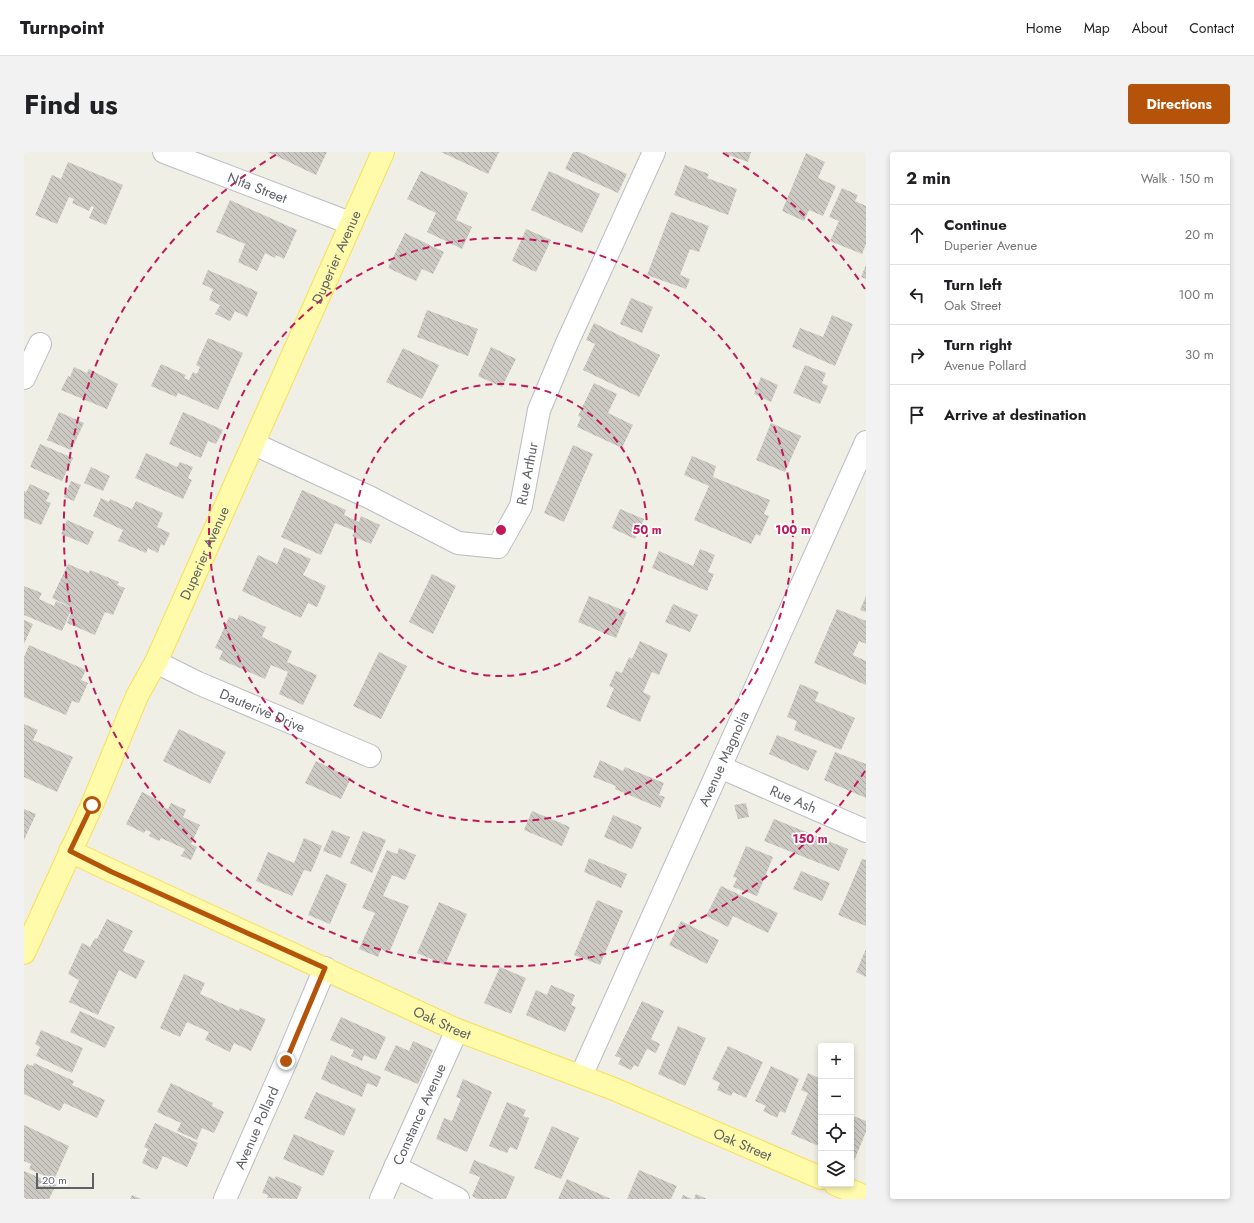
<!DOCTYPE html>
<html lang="en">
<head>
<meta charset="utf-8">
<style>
  body { margin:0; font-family:Jost,sans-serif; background:#f2f2f2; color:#202124 }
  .controls { position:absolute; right:12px; bottom:12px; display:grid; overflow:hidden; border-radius:4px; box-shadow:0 2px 6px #0003 }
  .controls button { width:36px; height:36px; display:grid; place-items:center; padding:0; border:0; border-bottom:1px solid #e0e0e0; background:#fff; color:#202124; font:20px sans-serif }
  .scale { position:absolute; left:12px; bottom:10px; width:58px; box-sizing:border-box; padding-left:4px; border:2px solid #5d6066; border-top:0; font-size:11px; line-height:14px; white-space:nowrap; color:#5d6066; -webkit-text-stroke:3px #fff; paint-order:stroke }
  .stop { position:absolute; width:12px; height:12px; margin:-9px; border:3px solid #b45309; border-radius:50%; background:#fff }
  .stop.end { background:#b45309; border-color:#fff; box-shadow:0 1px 4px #0008 }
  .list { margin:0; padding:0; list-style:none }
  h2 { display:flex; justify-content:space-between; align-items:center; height:52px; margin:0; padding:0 16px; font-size:17px }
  h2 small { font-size:13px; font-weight:400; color:#757577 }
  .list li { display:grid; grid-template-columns:26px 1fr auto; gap:12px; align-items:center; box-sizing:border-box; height:60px; padding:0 16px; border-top:1px solid #e0e0e0 }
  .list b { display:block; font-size:15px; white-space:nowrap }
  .list p { margin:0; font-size:13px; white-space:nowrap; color:#757577 }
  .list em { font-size:13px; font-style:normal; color:#757577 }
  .icon { flex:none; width:22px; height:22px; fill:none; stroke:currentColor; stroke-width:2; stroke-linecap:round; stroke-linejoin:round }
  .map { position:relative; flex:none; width:842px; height:1047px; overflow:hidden; border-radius:4px }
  header { display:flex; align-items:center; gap:24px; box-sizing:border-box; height:56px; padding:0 20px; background:#fff; border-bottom:1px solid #e0e0e0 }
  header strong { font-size:19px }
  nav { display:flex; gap:22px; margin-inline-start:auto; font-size:14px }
  .intro { display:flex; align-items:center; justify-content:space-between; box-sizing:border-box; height:96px; padding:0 24px }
  h1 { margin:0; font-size:28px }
  .button { padding:10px 18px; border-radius:4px; background:#b45309; color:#fff; font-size:14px; font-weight:700 }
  main { display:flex; gap:24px; padding:0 24px }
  aside { flex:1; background:#fff; border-radius:4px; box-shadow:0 2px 6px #0003 }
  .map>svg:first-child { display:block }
  .building { fill:url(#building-back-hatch) }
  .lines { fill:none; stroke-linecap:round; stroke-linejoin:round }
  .minor-casing { stroke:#babcc2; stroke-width:24 }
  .major-casing { stroke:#fadf54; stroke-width:24 }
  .minor { stroke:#fff; stroke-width:22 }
  .major { stroke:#fffbab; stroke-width:22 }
  .route { stroke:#b45309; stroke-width:5 }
  .ring { fill:none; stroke:#c2185b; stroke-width:2; stroke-dasharray:7 5 }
  .labels { text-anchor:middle; stroke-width:3.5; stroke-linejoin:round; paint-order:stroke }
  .street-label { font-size:14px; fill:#5d6066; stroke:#fff }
  .centre { fill:#c2185b; stroke:#fff; stroke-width:2 }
  .ring-label { font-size:12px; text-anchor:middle; font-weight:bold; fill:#c2185b; stroke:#fff; stroke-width:3.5; stroke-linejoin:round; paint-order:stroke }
</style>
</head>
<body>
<header>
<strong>Turnpoint</strong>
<nav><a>Home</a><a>Map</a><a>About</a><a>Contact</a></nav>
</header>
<div class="intro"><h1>Find us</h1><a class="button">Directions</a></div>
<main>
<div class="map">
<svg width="842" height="1047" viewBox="0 0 842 1047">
  <defs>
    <pattern id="building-back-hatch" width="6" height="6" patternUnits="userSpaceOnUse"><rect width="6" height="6" fill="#cbc9c2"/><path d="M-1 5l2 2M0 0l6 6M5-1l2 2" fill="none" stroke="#a8a7a1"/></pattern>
  </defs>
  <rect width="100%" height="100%" fill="#f0efe5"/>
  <g class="building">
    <polygon points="244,0 303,0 292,23"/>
    <polygon points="417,0 475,0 464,22"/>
    <polygon points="549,0 555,0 603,22 594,41 541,17"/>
    <polygon points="697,0 727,0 724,10"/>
    <polygon points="782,1 801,10 794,26 812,34 799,64 785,58 780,69 758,59"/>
    <polygon points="44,10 99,33 82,73 65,66 70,55 67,54 65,59 48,51 50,47 45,45 33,72 11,63 28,23 37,27"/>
    <polygon points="661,13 685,22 683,26 713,37 704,63 650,43"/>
    <polygon points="397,19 444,41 432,68 448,75 438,97 403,80 412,61 383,47"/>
    <polygon points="525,19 576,42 558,81 507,58"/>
    <polygon points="818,36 834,43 831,49 842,54 842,92 838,102 806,89 815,69 805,65"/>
    <polygon points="206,48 273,78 260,107 252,103 251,106 241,101 233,119 214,110 221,92 192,80"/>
    <polygon points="647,60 685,74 675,100 666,97 656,123 666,127 662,137 623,123"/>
    <polygon points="502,77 527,88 512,120 488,109"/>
    <polygon points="381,81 420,100 409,122 398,117 392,129 364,116"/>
    <polygon points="842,113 842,127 837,125"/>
    <polygon points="184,118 234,140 223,165 211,159 206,169 191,162 196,153 185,148 189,137 178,132"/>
    <polygon points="607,146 629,155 618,181 596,172"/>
    <polygon points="403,158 454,177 444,204 393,185"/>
    <polygon points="808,163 829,172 811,214 768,195 776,176 799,185"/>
    <polygon points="570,171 636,203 615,245 559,218 571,192 562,188"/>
    <polygon points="184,186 219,201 194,258 154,241 152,245 127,234 137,212 162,223 160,226 165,228 169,220 173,222 176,215 172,213"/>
    <polygon points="467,195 492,207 478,235 454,224"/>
    <polygon points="379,196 415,213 398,247 362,230"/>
    <polygon points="781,213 802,221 798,231 804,234 796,252 769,241"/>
    <polygon points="50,215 63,221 65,217 94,232 83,257 37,238 44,224 46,225"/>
    <polygon points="737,225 754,233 747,250 730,242"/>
    <polygon points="570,231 593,242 584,261 609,273 598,296 553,275 557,265 554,264"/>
    <polygon points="35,260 60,271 47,298 23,288"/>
    <polygon points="159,260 199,278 192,292 184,289 177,306 145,292"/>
    <polygon points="747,271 777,284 761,320 732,308"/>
    <polygon points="16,292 49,306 38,329 6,315"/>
    <polygon points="549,293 569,302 540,370 520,361"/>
    <polygon points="122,301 153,315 156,310 169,315 164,326 168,328 159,347 111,326"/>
    <polygon points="668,304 692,314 689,325 746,348 740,362 745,364 736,384 732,382 727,392 670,368 685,334 660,323"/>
    <polygon points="67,315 86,324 79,339 60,331"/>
    <polygon points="47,329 57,333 50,349 40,345"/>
    <polygon points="6,332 26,341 22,349 27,351 17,373 0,366 0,339 2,340"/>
    <polygon points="278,338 322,358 320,363 335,370 337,364 356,373 347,392 328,384 331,379 311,371 297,403 257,385"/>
    <polygon points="77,346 85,350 86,347 108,357 112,349 139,361 133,375 146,381 140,394 137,392 134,401 124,396 122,401 94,389 99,378 69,364"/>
    <polygon points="596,357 620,367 611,387 588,376"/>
    <polygon points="43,368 70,380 64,393 37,382"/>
    <polygon points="260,395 287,407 279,423 302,434 293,455 284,451 277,466 218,439 234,403 253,412"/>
    <polygon points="676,397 691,403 684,420 690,422 683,439 628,416 635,399 669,414"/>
    <polygon points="44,412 65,421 66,418 95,430 93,433 101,436 89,463 81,460 71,483 43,471 49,456 28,446"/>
    <polygon points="408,422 432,434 409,482 385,470"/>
    <polygon points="0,434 18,441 15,447 30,454 32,449 48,456 38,479 0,463"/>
    <polygon points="565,444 603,460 592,486 554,470"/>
    <polygon points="842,444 842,460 836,458"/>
    <polygon points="649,452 674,463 666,480 641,470"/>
    <polygon points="813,457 842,469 842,492 835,489 829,503 842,509 842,533 790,511"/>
    <polygon points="215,463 242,475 238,485 268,499 263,510 293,523 279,553 255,542 264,520 247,513 241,527 195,507 199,499 191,496 205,465 213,468"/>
    <polygon points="0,468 9,472 0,492"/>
    <polygon points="616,489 644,502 635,523 628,520 619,540 627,544 616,570 582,555 590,536 585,534 592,519 598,521 605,505 608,507"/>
    <polygon points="5,493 62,518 57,528 64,531 55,551 48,549 42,563 0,545 0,505"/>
    <polygon points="355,500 383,514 357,567 329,554"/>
    <polygon points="776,532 795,540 791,549 831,566 817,598 770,578 773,569 763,565"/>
    <polygon points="0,572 14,578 9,588 49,605 33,640 0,625"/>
    <polygon points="155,577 202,600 186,632 139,609"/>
    <polygon points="753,583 793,599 784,619 745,602"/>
    <polygon points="811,600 842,612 842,646 800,628"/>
    <polygon points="576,608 599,619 601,615 640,631 635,643 641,645 636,656 591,637 592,634 569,625"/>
    <polygon points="292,609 327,626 317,647 281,631"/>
    <polygon points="118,640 136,649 134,652 144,657 147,651 162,658 159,665 176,673 167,692 173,695 167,708 157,704 161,697 137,686 135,689 125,684 127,680 122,678 120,681 102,672"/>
    <polygon points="722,651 725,665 714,667 710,653"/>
    <polygon points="0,657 12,662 0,688"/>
    <polygon points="508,659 546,675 538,694 500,678"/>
    <polygon points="589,663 618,675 608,697 580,685"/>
    <polygon points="750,667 824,697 815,719 740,689"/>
    <polygon points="308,678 326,685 317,706 299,699"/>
    <polygon points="339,679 362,688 348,721 326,711"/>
    <polygon points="280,686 298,694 287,720 280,718 268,744 232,729 244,700 270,711"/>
    <polygon points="722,694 749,705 733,744 709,735 713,726 709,725"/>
    <polygon points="375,696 392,703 381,728 368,723 359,744 385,754 365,801 357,797 354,805 335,797 351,761 338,756 363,698 373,702"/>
    <polygon points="565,706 603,722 597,736 560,720"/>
    <polygon points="838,707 842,708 842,774 814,763"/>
    <polygon points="777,719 806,731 798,749 769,737"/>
    <polygon points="302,722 323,732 306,772 284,763"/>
    <polygon points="697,734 754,761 744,781 709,764 704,775 682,764"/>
    <polygon points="573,748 599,759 576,813 550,803"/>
    <polygon points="415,750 443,762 421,813 393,801"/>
    <polygon points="83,767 109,779 99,799 121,809 112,827 95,818 74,863 45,850 55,828 44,822 58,791 66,795 71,786 73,787"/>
    <polygon points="657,769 695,788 683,812 645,793"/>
    <polygon points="842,797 842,825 832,820"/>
    <polygon points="476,815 502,826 487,862 460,851"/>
    <polygon points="160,822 181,831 176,842 215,859 216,856 242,867 227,899 210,891 206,900 181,888 185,880 163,870 156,885 136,876"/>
    <polygon points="527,833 551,843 547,853 552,855 541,880 502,863 512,838 523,843"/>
    <polygon points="618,849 640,859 627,887 636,892 632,901 623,897 614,915 610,913 607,918 594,912 597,906 591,904"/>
    <polygon points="56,859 91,875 81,896 46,880"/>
    <polygon points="317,865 362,885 352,908 340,903 338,909 327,904 330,898 306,888"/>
    <polygon points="654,874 682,886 661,934 634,922"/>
    <polygon points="17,878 59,896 48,921 12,904 16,895 11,892"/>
    <polygon points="389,889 409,898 394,932 360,918 372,893 385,899"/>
    <polygon points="704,894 739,910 722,946 709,940 707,944 693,938 696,931 688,927"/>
    <polygon points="307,903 357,925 353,935 343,931 338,945 297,927"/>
    <polygon points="10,911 50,929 48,933 81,948 73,966 40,951 36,959 0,942 0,917 3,912 9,914"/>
    <polygon points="747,914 775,927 761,961 756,959 753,966 739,959 742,954 731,949"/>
    <polygon points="784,921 797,927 797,995 767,982 784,941 777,938"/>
    <polygon points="439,927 468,940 443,1000 412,987 420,966 428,969 437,947 432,945"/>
    <polygon points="147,931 189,951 188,954 200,960 190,981 178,976 173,988 153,979 157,971 133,960"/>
    <polygon points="292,940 332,957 320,984 280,966"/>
    <polygon points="483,950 502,958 499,964 505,966 493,998 486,995 483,1001 465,994"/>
    <polygon points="827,963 842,969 842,980 827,1016"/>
    <polygon points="131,971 174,991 163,1015 139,1004 133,1018 118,1011 124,997 120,995"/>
    <polygon points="0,973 45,994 30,1028 5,1017 7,1012 0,1009"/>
    <polygon points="528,974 555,986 537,1027 510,1016"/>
    <polygon points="270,982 310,999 299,1024 259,1007"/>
    <polygon points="450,1008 491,1025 482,1047 454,1047 448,1044 456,1025 445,1021"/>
    <polygon points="615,1018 653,1034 647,1047 603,1047"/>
    <polygon points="0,1019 32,1033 25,1047 0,1047"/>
    <polygon points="245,1024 251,1027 252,1024 278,1035 273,1047 243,1046 244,1043 238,1041"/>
    <polygon points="543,1027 587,1047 534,1047"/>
    <polygon points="672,1042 683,1047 670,1047"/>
    <polygon points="108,1043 117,1047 106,1047"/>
    <polygon points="659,1043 668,1047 657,1047"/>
  </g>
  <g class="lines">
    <g class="minor-casing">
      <g id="minor">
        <path id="s1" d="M140 0 326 71"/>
        <polyline points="0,226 16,192"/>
        <path id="s2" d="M230 292 347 346 434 391 474 395 497 354 515 258 543 191 630 0"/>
        <path id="s3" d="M132 510 174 531 346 604"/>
        <path id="s4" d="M696 615 842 679"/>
        <path id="s5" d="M557 924 842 290"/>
        <polyline points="371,1015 434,1047"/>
        <path id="s6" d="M201 1047 262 909 301 816"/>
        <path id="s7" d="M357 1047 433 878"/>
      </g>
    </g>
    <g class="major-casing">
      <g id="major">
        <path id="s8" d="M46 699 88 719 433 878 590 937 797 1026"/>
        <path id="s9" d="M0 801 68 653 113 544 132 510 359 0"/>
        <polyline points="811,1032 842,1045"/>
      </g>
    </g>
    <use href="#minor" class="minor"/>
    <use href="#major" class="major"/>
  </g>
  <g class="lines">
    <polyline class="route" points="68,653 46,699 88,720 301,816 262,909"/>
  </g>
  <g class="ring">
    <circle cx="477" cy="378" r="146"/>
    <circle cx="477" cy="378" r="292"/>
    <path d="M841 619A437 437 0 1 1 255 1M699 1A437 437 0 0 1 841 137"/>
  </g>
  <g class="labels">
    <g class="street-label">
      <text dy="5" stroke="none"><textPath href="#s1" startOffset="100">Nita Street</textPath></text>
      <text dy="5" stroke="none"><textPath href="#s9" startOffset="763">Duperier Avenue</textPath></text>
      <text dy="5" stroke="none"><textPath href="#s2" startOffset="347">Rue Arthur</textPath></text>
      <text dy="5" stroke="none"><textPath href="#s9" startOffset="439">Duperier Avenue</textPath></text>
      <text dy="5" stroke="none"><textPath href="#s3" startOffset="117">Dauterive Drive</textPath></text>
      <text dy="5" stroke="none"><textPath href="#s5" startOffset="348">Avenue Magnolia</textPath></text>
      <text dy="5" stroke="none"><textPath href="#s4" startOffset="80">Rue Ash</textPath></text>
      <text dy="5" stroke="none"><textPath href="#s8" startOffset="410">Oak Street</textPath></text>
      <text dy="5" stroke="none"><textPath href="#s7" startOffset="93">Constance Avenue</textPath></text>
      <text dy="5" stroke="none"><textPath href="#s6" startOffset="78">Avenue Pollard</textPath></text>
      <text dy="5" stroke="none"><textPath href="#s8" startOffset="734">Oak Street</textPath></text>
    </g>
  </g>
  <circle cx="477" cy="378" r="6" class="centre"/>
  <g class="ring-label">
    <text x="623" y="382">50 m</text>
    <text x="769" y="382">100 m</text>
    <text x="786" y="691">150 m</text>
  </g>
</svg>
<div class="controls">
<button>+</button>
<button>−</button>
<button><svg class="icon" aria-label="locate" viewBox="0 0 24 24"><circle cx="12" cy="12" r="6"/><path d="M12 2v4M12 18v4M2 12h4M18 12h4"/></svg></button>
<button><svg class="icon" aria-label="layers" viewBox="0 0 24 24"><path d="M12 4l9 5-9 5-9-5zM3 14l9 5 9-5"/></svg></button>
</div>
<div class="scale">20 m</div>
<div class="stop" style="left:68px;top:653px"></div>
<div class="stop end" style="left:262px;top:909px"></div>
</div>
<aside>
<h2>2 min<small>Walk · 150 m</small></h2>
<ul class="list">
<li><svg class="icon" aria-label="ahead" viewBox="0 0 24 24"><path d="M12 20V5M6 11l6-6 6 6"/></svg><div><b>Continue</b><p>Duperier Avenue</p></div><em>20 m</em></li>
<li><svg class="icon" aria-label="left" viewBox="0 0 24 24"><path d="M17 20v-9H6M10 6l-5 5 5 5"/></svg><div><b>Turn left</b><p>Oak Street</p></div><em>100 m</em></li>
<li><svg class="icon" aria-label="right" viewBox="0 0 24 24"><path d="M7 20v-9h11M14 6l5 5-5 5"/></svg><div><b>Turn right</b><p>Avenue Pollard</p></div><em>30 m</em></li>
<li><svg class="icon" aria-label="arrive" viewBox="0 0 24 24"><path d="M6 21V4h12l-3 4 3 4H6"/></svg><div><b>Arrive at destination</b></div></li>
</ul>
</aside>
</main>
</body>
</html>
